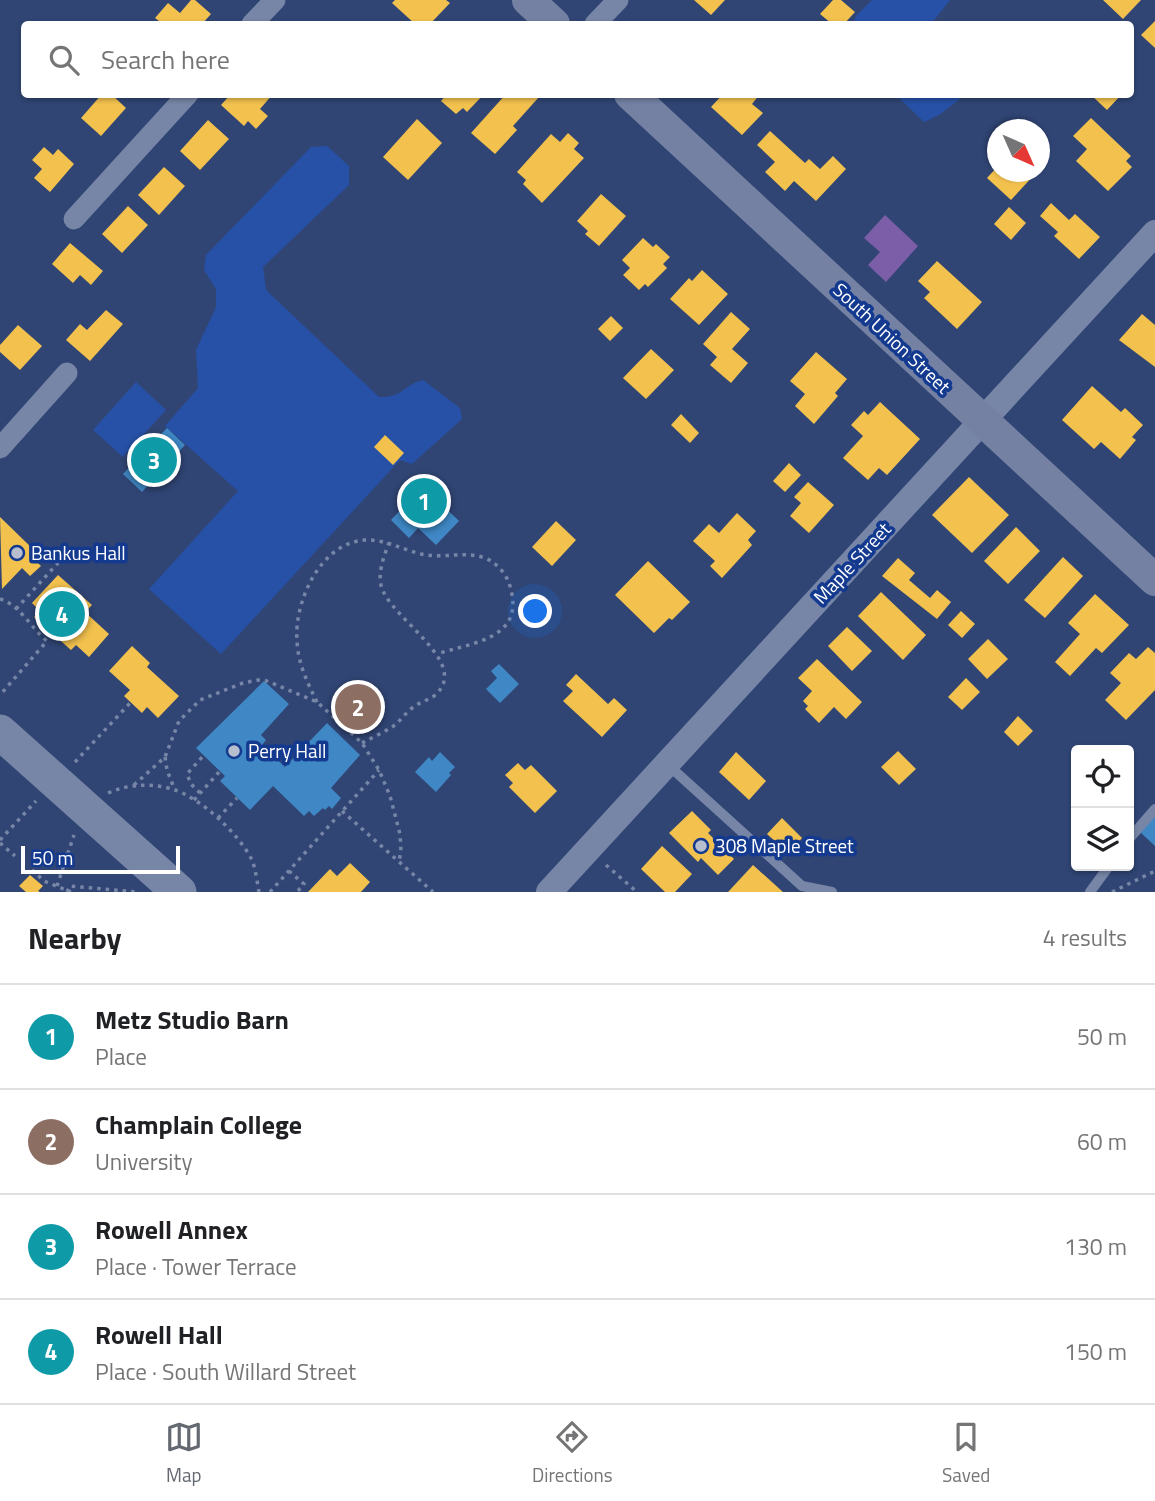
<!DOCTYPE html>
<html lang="en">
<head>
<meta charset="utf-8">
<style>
  body { margin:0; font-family:"Titillium Web",sans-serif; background:#f2f2f2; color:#202124 }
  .controls { position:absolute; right:21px; bottom:21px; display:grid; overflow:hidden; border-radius:7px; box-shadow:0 2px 5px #0004 }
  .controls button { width:63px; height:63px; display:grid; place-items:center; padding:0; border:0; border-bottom:2px solid #e0e0e0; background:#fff; color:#202124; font:35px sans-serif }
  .compass { position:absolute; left:987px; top:119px; width:63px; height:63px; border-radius:50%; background:#fff; box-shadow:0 2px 5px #0004; rotate:135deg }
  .scale { position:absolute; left:21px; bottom:18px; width:159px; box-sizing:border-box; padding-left:7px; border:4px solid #fff; border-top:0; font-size:19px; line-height:24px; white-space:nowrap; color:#fff; -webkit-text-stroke:5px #143a90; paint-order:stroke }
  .you { position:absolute; left:536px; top:612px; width:24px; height:24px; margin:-18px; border:5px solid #fff; border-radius:50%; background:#1a73e8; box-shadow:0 0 0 10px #1a73e833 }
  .badge { display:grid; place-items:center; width:46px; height:46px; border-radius:50%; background:#646870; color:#fff; font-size:23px; font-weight:700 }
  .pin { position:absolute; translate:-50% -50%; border:4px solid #fff; box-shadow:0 2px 7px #0006 }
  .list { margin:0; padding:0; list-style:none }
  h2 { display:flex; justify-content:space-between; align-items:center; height:91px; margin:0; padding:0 28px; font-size:30px }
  h2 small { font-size:23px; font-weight:400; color:#757577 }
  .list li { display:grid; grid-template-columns:46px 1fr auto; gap:21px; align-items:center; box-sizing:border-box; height:105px; padding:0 28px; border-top:2px solid #e0e0e0 }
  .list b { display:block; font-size:26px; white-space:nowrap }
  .list p { margin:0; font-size:23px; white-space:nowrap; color:#757577 }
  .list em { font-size:23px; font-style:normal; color:#757577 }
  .icon { flex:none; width:38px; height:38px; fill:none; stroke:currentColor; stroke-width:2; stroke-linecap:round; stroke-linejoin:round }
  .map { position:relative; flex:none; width:1155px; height:892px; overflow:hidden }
  .search { position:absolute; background:#fff; box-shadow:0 2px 5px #0004; left:21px; right:21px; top:21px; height:77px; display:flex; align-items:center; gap:18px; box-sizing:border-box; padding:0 24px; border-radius:7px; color:#757577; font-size:26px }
  .sheet { height:511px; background:#fff }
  nav { display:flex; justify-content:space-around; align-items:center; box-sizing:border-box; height:98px; border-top:2px solid #e0e0e0; background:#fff; font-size:19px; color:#757577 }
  nav a { display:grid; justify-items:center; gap:4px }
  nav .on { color:#646870 }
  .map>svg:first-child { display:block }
  .green { fill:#2751a7 }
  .homes { fill:#f2c14e }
  .offices { fill:#7b5ea7 }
  .schools { fill:#3f88c5 }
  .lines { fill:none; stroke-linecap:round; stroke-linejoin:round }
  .path { stroke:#7786a7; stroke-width:3.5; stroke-dasharray:3.5 5; stroke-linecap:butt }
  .service { stroke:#7786a7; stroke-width:10 }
  .minor { stroke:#7786a7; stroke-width:21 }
  .tertiary { stroke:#7786a7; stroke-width:26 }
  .secondary { stroke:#7481a3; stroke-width:32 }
  .primary { stroke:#7786a6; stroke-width:35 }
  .poi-dot { fill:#b7bece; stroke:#143a90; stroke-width:2.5 }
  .labels { text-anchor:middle; stroke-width:7; stroke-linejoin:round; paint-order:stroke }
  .street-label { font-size:19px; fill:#fff; stroke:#143a90 }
  .poi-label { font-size:19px; fill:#fff; stroke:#143a90; text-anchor:start }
</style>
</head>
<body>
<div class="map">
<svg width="1155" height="892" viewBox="0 0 1155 892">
  <rect width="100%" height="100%" fill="#304574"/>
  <g class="green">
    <polygon points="872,0 950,0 931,24 853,24 856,16"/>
    <polygon points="896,95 960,95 960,99 939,115 924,122"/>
    <path d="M327 146 349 166V185L263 267 266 290 379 397C403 398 403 385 423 380L460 408 462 419 412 464 400 460 221 654 149 589 238 491 165 426 198 388 196 350 216 307V289L204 270 206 255 311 147Z"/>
    <polygon points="136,382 166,410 123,457 93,430"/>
  </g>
  <g class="homes">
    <polygon points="191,0 195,0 211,14 202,24 163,24 155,18 168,3 180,13"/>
    <polygon points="395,0 446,0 450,3 430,24 415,24 392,3"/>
    <polygon points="694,0 725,0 711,15"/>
    <polygon points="833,0 841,0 855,12 844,24 832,24 820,14"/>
    <polygon points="1103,0 1141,0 1123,19"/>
    <polygon points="1155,21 1155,48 1141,35"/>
    <polygon points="102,94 111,94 126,108 101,136 81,118"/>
    <polygon points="231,94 273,94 260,109 268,116 256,129 248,121 244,126 221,105"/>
    <polygon points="447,94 484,94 467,112 463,108 456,114 441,101"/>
    <polygon points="506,94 537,94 539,97 513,126 517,130 495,154 471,133"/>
    <polygon points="723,94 760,94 752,104 763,113 742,135 711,107"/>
    <polygon points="1090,94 1122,94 1107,110"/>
    <polygon points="1091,118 1131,156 1126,161 1132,167 1108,191 1076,161 1087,149 1073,136"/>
    <polygon points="417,119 442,143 408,180 383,157"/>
    <polygon points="208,120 229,139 200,170 180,151"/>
    <polygon points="770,131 805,163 809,159 820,169 833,156 846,169 816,201 794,181 785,191 765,172 775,162 757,145"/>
    <polygon points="568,133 579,143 574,149 584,158 542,203 523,184 526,180 517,172 551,134 560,142"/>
    <polygon points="44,147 53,155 58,149 74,164 50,192 34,178 42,169 32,160"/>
    <polygon points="998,166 998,172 1031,172 1035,174 1011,200 987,178"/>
    <polygon points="164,167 185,186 159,215 138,195"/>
    <polygon points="601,194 626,216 599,246 585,234 588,231 577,221"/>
    <polygon points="1051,203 1069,220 1075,214 1100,237 1079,259 1054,236 1058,232 1040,216"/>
    <polygon points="128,206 148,225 122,253 102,234"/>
    <polygon points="1009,207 1026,223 1011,240 994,224"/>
    <polygon points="643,238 653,247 656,244 670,257 663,264 667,268 648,287 645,284 639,290 623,275 630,268 622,260"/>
    <polygon points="70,243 103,271 91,285 80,275 73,283 52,264"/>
    <polygon points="937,261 982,302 957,329 924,298 930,292 918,281"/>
    <polygon points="702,270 728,294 699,325 670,299 689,278 692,281"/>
    <polygon points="106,310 123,324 90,361 66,340 80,324 87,330"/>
    <polygon points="731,312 750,329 732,349 748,363 731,383 710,365 717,357 703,344"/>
    <polygon points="1142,314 1155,325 1155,367 1119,340"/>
    <polygon points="611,316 623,328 610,341 598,329"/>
    <polygon points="18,325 42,346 20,370 0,352 0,345"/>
    <polygon points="651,349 674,370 646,399 623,378"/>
    <polygon points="816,352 847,379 835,393 838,396 814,424 795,406 805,394 790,381"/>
    <polygon points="1092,386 1121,412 1125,408 1143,425 1132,437 1136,440 1120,459 1101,442 1094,449 1062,420"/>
    <polygon points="880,402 920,439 887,475 879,468 868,480 843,458 863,436 851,425 864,411 868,415"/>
    <polygon points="681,414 699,433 690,443 671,425"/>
    <polygon points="385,435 404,453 393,465 374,447"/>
    <polygon points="789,463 801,475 785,492 773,481"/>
    <polygon points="969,477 1009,515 972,553 932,515"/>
    <polygon points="808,482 834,505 809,533 790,516 801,503 794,497"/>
    <polygon points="737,513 756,531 748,540 752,545 722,578 710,566 715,561 693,541 709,524 719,533"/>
    <polygon points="0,517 35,551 31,556 41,566 30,576 22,568 2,589"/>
    <polygon points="556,521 576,540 552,566 532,547"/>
    <polygon points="1016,527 1040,551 1008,584 984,561"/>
    <polygon points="1063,557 1083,576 1045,618 1024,600"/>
    <polygon points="898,558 915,573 909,580 930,598 937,590 951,602 937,619 882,576"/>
    <polygon points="648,561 690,602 672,620 669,618 654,633 615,595"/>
    <polygon points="58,575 92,605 85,612 109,634 89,657 76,645 71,650 34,617 40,611 32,603"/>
    <polygon points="881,592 926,635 903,660 858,616"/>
    <polygon points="1095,594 1129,625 1102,653 1096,648 1070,676 1055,662 1080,634 1068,623"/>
    <polygon points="961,611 975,624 962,638 948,625"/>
    <polygon points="847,627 872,651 852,671 828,646"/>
    <polygon points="988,639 1008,659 987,679 968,659"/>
    <polygon points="132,646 150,663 147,667 179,696 158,718 147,707 142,713 124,696 130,690 109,671"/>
    <polygon points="1148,647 1155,653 1155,690 1126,720 1105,700 1121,683 1110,673 1129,653 1136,659"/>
    <polygon points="817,659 862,702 846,719 834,707 819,723 805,709 808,706 803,701 812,691 798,678"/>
    <polygon points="576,674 608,704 614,698 627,710 602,737 563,701 573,691 566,685"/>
    <polygon points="966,678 980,692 962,710 948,697"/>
    <polygon points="1018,716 1033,731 1018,746 1004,732"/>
    <polygon points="898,751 916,769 899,785 881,767"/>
    <polygon points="736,752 766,781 749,800 719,772"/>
    <polygon points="518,763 525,770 531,765 557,791 535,813 509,787 513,783 505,775"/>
    <polygon points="692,811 711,830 708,833 734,859 718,875 701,858 698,862 669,833"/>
    <polygon points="782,818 802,838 788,853 767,834"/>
    <polygon points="662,846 692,874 675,892 665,892 641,869"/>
    <polygon points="350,863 370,882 361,892 308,892 330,869 337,876"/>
    <polygon points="753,865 783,892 728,892"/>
    <polygon points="30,875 43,886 38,891 40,892 26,892 19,886"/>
  </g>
  <polygon class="offices" points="885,215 918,246 886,282 868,265 880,252 864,238"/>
  <g class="schools">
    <polygon points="167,428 185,445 142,492 123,474"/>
    <polygon points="423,486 459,521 436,545 418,528 409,538 391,520"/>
    <polygon points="499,664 519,684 500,703 486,689 497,678 491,671"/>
    <polygon points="264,681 289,704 261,735 266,740 262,745 285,767 327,723 360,755 331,788 341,798 332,809 329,806 325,810 323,808 314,816 309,811 304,816 273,786 250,810 220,781 225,776 196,748"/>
    <polygon points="440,752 455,767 449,773 451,775 436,792 415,772 429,757 432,761"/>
    <polygon points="1155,815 1155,846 1139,831"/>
  </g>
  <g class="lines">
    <g class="path">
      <path d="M0 599C20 605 31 628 47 641L0 695"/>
      <polyline points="16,609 67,553"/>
      <path d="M317 702C307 682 298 663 297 641 294 602 320 543 365 540 387 539 406 552 427 555 446 558 466 551 485 558 499 564 508 576 511 590 524 640 469 643 437 654"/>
      <path d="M362 743C373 737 385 732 395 725 402 719 407 711 415 706 421 702 428 700 434 696 474 663 388 618 381 585 378 571 384 556 389 543"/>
      <polyline points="165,757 167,770 174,788"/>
      <polyline points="75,762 131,702"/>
      <polyline points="134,785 165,757 179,721 200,700 243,683 258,680 267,681 317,702 362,743 379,770 390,796 400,834 401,851 399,861"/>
      <path d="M108 793C129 784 150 783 172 789 200 797 239 834 252 860 256 870 257 882 259 892"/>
      <polyline points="200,793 191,784 187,774 204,755"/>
      <polyline points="194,800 220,771"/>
      <polyline points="342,811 433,892"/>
      <polyline points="218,818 237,798"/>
      <polyline points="0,840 36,801"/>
      <polyline points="0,843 15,856"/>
      <polyline points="606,865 637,892"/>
      <polyline points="32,870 44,881 71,892"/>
      <polyline points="289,871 304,884 297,892"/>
      <polyline points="57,886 74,835"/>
      <polyline points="67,892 70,886 136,892"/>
      <polyline points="270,892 379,770"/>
      <polyline points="1112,892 1155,871"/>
    </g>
    <g class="service">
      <polyline points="667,764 802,886 832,892"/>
      <polyline points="1129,839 1155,809"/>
      <polyline points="1090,892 1109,866"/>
    </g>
    <g class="minor">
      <polyline points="252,24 275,0"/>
      <polyline points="595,24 618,0"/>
      <polyline points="74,219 188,94"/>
      <polyline points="0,448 67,373"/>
    </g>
    <polyline class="tertiary" points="549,892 1155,233"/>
    <g class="secondary">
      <polyline points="528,0 554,24"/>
      <polyline points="630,94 1155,580"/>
    </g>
    <polyline class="primary" points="0,732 179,892"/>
  </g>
  <g class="poi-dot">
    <circle cx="17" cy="553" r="7"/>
    <circle cx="234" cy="751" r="7"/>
    <circle cx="701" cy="846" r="7"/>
  </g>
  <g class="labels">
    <g class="street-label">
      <text transform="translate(892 338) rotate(43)" y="7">South Union Street</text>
      <text transform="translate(852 563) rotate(-47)" y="7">Maple Street</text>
    </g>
    <g class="poi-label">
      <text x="31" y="560">Bankus Hall</text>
      <text x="248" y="758">Perry Hall</text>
      <text x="715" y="853">308 Maple Street</text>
    </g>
  </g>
</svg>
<div class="controls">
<button><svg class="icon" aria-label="locate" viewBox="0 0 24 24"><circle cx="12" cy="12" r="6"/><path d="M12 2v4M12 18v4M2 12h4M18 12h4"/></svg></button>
<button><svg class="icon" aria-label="layers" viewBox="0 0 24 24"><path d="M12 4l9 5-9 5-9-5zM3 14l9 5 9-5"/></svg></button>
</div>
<svg class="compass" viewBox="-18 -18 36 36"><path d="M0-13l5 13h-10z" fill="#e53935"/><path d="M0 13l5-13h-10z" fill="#757577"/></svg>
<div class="scale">50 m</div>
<div class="you"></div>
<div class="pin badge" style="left:424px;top:501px;background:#0f9aa8">1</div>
<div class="pin badge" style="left:358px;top:707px;background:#8d6e63">2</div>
<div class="pin badge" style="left:154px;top:460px;background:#0f9aa8">3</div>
<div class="pin badge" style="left:62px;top:614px;background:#0f9aa8">4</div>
<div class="search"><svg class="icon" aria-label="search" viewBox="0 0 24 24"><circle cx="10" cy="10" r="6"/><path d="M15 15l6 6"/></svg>Search here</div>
</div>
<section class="sheet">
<h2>Nearby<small>4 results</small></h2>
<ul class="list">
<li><span class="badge" style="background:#0f9aa8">1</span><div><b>Metz Studio Barn</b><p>Place</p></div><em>50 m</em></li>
<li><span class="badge" style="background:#8d6e63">2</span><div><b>Champlain College</b><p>University</p></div><em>60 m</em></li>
<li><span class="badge" style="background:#0f9aa8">3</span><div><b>Rowell Annex</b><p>Place · Tower Terrace</p></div><em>130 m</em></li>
<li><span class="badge" style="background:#0f9aa8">4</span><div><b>Rowell Hall</b><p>Place · South Willard Street</p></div><em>150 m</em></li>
</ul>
</section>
<nav>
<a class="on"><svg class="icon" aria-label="map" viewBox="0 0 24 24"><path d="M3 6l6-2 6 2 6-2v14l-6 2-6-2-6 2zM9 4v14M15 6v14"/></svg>Map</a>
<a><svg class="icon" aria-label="directions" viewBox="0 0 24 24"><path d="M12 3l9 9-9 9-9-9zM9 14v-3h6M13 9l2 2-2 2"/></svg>Directions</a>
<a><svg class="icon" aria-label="saved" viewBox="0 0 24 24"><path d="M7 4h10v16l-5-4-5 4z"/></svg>Saved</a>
</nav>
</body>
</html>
